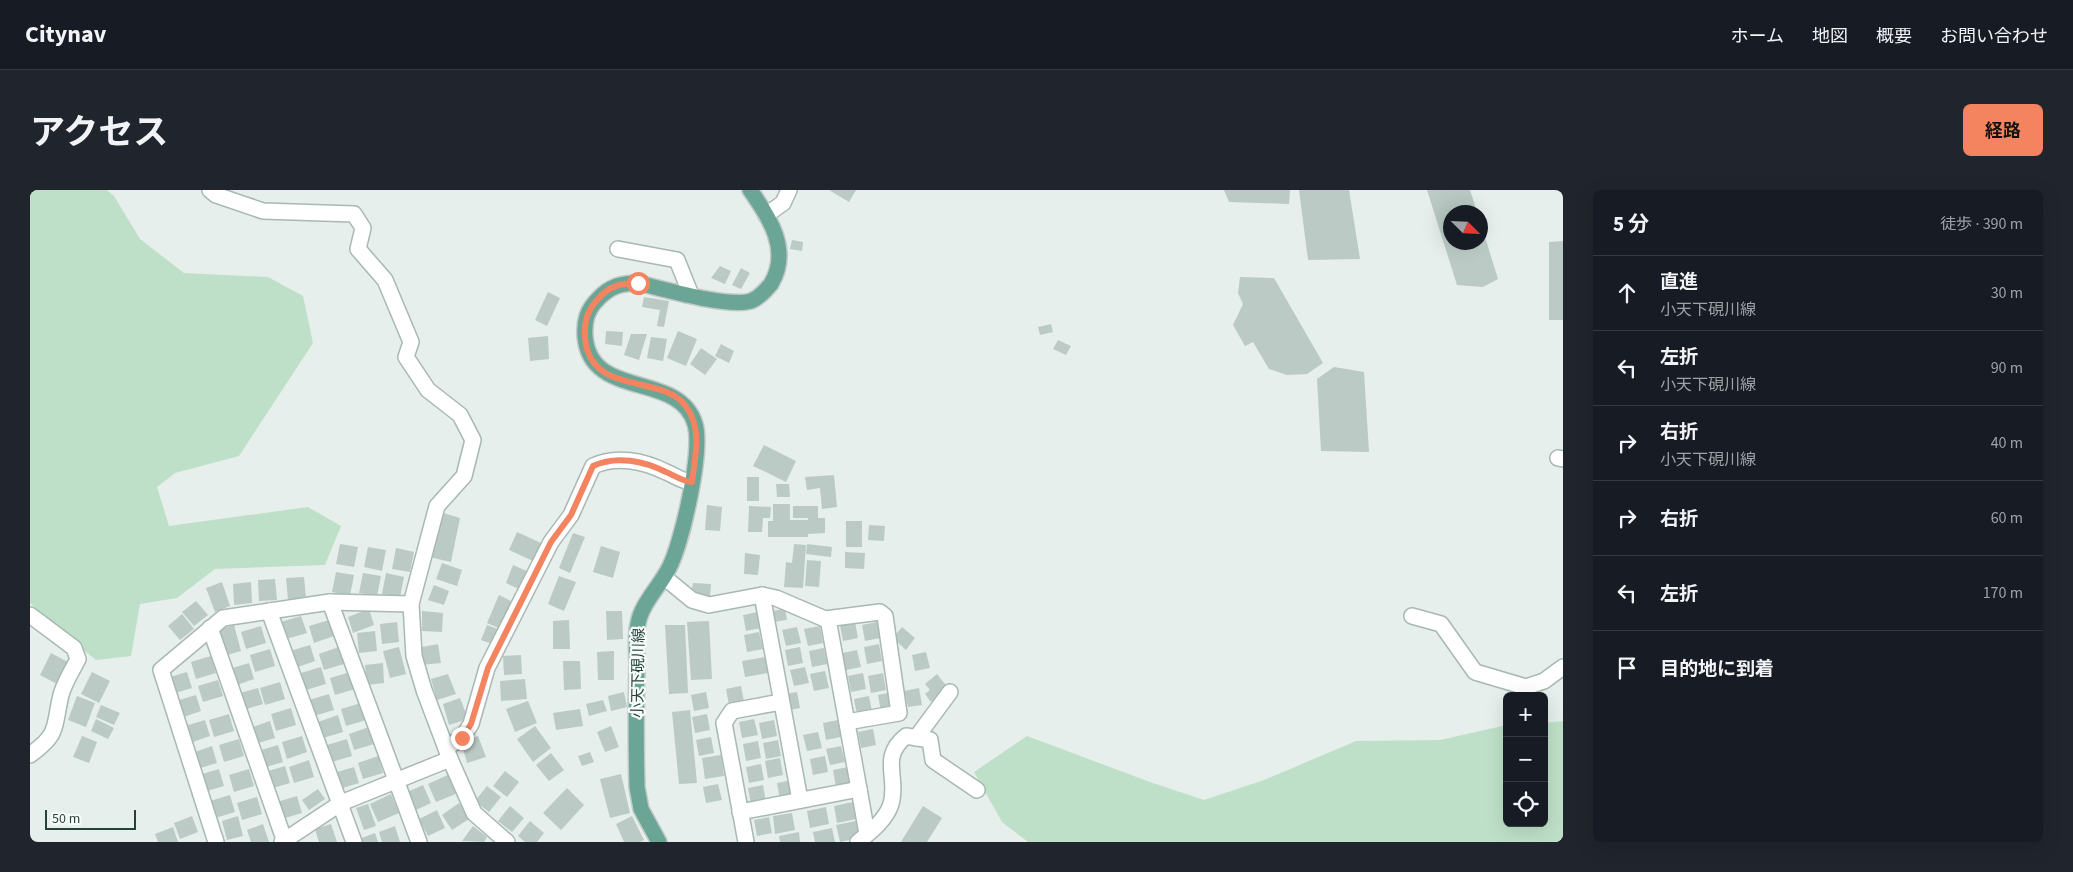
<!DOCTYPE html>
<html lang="ja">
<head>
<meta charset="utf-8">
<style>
  body { margin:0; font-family:"Source Sans 3","Noto Sans JP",sans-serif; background:#20242c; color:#f1f3f6 }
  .controls { position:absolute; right:15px; bottom:15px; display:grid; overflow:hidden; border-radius:8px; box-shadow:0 5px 20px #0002 }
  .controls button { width:45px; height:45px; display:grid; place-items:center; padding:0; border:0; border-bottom:1px solid #363941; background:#171b24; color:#f1f3f6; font:25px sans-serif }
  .compass { position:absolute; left:1413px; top:15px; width:45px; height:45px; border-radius:50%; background:#171b24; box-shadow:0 5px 20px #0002; rotate:114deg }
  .scale { position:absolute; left:15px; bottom:12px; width:91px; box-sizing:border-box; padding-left:5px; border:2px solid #24423a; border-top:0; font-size:14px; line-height:18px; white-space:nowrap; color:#24423a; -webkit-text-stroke:4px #f7fbf9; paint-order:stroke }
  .stop { position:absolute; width:15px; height:15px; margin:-11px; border:4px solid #f4845f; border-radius:50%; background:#fff }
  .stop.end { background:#f4845f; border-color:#fff; box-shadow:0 1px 5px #0008 }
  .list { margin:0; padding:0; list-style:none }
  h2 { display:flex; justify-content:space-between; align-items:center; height:65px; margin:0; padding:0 20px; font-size:21px }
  h2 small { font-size:16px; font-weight:400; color:#9ea1a6 }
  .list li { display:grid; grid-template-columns:32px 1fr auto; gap:15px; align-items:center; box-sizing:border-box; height:75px; padding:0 20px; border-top:1px solid #363941 }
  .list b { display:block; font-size:19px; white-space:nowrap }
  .list p { margin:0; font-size:16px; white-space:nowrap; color:#9ea1a6 }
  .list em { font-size:16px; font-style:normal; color:#9ea1a6 }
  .icon { flex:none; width:28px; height:28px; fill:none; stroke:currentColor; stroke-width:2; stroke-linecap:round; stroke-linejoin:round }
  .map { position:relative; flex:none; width:1533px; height:652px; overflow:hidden; border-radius:8px }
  header { display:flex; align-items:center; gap:30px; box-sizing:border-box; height:70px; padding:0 25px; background:#171b24; border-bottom:1px solid #363941 }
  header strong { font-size:24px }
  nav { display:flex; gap:28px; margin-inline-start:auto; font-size:18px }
  .intro { display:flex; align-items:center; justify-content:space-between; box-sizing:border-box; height:120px; padding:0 30px }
  h1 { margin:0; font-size:35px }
  .button { padding:12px 22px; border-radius:8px; background:#f4845f; color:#111; font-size:18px; font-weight:700 }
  main { display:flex; gap:30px; padding:0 30px }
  aside { flex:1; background:#171b24; border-radius:8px; box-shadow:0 5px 20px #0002 }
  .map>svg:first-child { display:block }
  .green { fill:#bfe0c8 }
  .building { fill:#bbcac4 }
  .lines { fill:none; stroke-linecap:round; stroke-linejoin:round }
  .minor-casing { stroke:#a8b8b2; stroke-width:18 }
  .major-casing { stroke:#c2cac8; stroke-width:18 }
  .minor { stroke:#fff; stroke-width:15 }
  .major { stroke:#6aa596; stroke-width:15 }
  .route { stroke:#f4845f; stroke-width:6 }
  .labels { text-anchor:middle; stroke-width:4.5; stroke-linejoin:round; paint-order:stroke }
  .street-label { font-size:15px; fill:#24423a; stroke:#f7fbf9 }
</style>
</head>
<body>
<header>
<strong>Citynav</strong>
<nav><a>ホーム</a><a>地図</a><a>概要</a><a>お問い合わせ</a></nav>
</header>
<div class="intro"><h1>アクセス</h1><a class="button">経路</a></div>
<main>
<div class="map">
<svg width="1533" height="652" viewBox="0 0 1533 652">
  <rect width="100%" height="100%" fill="#e6efeb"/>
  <g class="green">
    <polygon points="0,0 77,0 84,6 110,49 154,83 238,87 273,106 283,153 209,266 145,283 127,297 139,336 278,317 311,336 295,375 185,379 147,408 110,414 101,466 66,470 31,442 0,413"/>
    <polygon points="1533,531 1533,652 998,652 972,632 944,582 997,546 1120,592 1174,610 1234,590 1326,551 1410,550 1477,535 1477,633 1514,633 1514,533"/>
  </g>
  <g class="building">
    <polygon points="799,0 826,0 819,12"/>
    <polygon points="1194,0 1260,0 1259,14 1199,12"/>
    <polygon points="1269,0 1319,0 1330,69 1278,70"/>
    <polygon points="1397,0 1440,0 1447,22 1420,22 1420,52 1450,52 1451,34 1468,89 1453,97 1427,95"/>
    <polygon points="762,50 773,52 772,61 760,59"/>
    <polygon points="1533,51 1533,130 1519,130 1519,52"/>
    <polygon points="690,76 701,81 695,94 681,88"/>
    <polygon points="711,78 720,83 711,99 702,95"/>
    <polygon points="1210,87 1244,88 1293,173 1277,184 1257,185 1239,179 1223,152 1215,156 1203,135 1213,114 1208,103"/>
    <polygon points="518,102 530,108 517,136 505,130"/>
    <polygon points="614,107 639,111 634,137 627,136 630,120 612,117"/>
    <polygon points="1021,134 1023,142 1010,145 1008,137"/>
    <polygon points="576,141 593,142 592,156 575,154"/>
    <polygon points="648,141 667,149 656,176 637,168"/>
    <polygon points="601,144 617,144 609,170 594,165"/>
    <polygon points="518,146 519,169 500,171 498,148"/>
    <polygon points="621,147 637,149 633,171 617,168"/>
    <polygon points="1028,150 1041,156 1036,165 1023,159"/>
    <polygon points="691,154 704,161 699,173 685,166"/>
    <polygon points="671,158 687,169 675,185 660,174"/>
    <polygon points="1304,177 1334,182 1339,262 1291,261 1287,189"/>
    <polygon points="734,255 766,271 756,292 723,276"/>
    <polygon points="804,285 807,317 792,319 790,298 777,300 775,287"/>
    <rect x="717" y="287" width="12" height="24"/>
    <polygon points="746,294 759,294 760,307 747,307"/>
    <polygon points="743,314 760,314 760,330 778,330 778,347 738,347 738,331 743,331"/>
    <polygon points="677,315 692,317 690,341 675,340"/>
    <polygon points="719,316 741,317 740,328 733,328 732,342 718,342"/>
    <polygon points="763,316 788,316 788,328 795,328 795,343 778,344 778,328 763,328"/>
    <polygon points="410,322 430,328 421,372 399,367"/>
    <rect x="816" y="331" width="16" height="26"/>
    <polygon points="839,335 855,336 854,351 838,350"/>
    <polygon points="487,342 511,353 503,371 479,360"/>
    <polygon points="543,343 555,347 540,383 529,378"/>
    <polygon points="310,354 328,357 324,377 306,374"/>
    <polygon points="764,354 776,355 773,398 754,397 756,372 762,373"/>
    <polygon points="777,354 802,357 801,367 776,364"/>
    <polygon points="571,356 590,362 583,388 563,382"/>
    <polygon points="338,357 356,360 352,381 334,377"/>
    <polygon points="366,358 384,362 380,382 362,379"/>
    <polygon points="815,362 835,363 834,379 815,378"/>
    <polygon points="715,363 730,365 728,385 714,384"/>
    <polygon points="777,370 791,371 789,397 775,396"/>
    <polygon points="412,373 432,380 427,396 406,389"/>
    <polygon points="483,375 499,382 491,400 476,393"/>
    <polygon points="306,382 324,385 320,406 302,402"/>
    <polygon points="333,383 351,386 347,406 329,403"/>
    <polygon points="356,383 374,387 370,407 352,404"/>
    <polygon points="529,386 546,392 534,421 518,414"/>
    <polygon points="274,387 276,408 258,410 256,388"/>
    <polygon points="245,389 247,410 229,411 228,390"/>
    <polygon points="192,392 200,416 185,422 176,398"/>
    <polygon points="221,392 222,413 204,415 203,394"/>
    <polygon points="663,393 681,394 680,407 661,405"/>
    <polygon points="404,395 419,401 414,415 398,410"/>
    <polygon points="469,405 483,412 471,439 457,433"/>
    <polygon points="166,411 178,425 164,436 152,422"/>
    <polygon points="339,419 344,435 323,443 318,427"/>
    <polygon points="755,419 757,430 744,432 742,421"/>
    <polygon points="392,421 413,423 412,442 392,441"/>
    <polygon points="576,421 592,421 593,449 577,450"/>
    <polygon points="728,422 731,438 716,441 713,425"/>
    <polygon points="152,424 164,439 150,450 138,436"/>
    <polygon points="271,426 277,443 256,449 251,432"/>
    <polygon points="299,430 304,446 284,453 279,436"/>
    <polygon points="539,430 540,459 523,459 523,431"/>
    <polygon points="679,431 682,489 661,490 657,432"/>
    <polygon points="367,432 369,452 352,454 350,434"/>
    <polygon points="825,432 828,448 813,451 810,435"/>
    <polygon points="847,432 850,448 835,451 832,435"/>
    <polygon points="204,435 211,461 194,466 186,440"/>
    <polygon points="457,435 470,440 465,455 451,450"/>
    <polygon points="635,435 655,435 658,503 639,504"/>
    <polygon points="231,436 236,453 216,459 211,442"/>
    <polygon points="790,436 793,453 778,456 774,439"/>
    <polygon points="767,437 771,453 756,456 752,440"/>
    <polygon points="872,437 885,448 876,460 863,448"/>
    <polygon points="345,441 347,461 329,463 327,443"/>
    <polygon points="729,442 733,459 717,462 714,445"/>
    <polygon points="408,454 411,473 391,475 392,457"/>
    <polygon points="849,454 852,471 837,474 834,457"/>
    <polygon points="280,455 285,471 265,478 260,461"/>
    <polygon points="309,457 314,474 294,480 289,464"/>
    <polygon points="369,457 376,484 360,488 353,461"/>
    <polygon points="770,457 773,473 758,476 755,460"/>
    <polygon points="794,458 797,474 782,477 779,461"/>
    <polygon points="240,459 245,476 225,482 220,465"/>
    <polygon points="827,460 831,477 816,480 812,463"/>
    <polygon points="584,461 584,490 568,490 567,462"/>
    <polygon points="896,462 900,478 885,481 882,465"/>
    <polygon points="21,463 38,472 27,494 10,485"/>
    <polygon points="491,465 492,484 474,485 473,466"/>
    <polygon points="181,466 186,483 166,489 161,472"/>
    <polygon points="736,467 738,483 715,487 712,471"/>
    <polygon points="533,471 550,471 551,499 534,500"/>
    <polygon points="219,473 224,489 204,496 199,479"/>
    <polygon points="353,473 354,493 337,495 335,475"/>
    <polygon points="291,477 296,494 276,500 271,483"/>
    <polygon points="775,477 779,493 764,496 760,480"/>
    <polygon points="795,481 799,498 784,501 780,484"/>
    <polygon points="62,482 80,491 69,513 51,504"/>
    <polygon points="157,482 162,498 142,504 137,488"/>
    <polygon points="320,482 325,499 305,505 300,488"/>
    <polygon points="833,483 836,499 821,502 818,486"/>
    <polygon points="853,483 856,500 841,503 838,486"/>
    <polygon points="418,484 426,504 407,510 401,489"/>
    <polygon points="907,484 918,498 901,512 895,504 900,500 895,494"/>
    <polygon points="495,489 497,509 471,511 470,491"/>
    <polygon points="188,490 193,506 173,512 168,496"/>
    <polygon points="250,492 255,509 235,515 230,498"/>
    <polygon points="711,496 714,512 699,515 696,499"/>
    <polygon points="228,498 233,514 213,520 207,504"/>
    <polygon points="889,498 892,515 878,517 874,501"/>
    <polygon points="594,502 597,517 581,521 578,506"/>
    <polygon points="676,502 679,518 664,521 661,505"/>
    <polygon points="767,502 770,518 755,521 751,505"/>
    <polygon points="863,502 866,519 851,522 848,505"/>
    <polygon points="299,504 304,520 284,526 279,510"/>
    <polygon points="166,505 171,521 151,528 146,511"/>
    <polygon points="47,506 65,513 56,537 38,530"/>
    <polygon points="839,506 842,522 827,525 824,509"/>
    <polygon points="430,508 438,529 419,535 413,514"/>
    <polygon points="573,510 577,521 559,526 556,514"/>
    <polygon points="498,511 507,533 485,542 476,519"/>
    <polygon points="331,513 336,530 316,536 311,519"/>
    <polygon points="71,515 90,523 84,535 66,527"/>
    <polygon points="261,518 266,535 246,541 241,524"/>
    <polygon points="550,519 553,536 526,540 523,523"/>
    <polygon points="660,520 667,593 649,594 642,522"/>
    <polygon points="199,524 204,541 184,547 179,530"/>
    <polygon points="677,524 680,540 665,543 662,527"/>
    <polygon points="308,525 313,542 293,548 288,532"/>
    <polygon points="66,529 84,538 78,549 61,541"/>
    <polygon points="724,529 728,545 712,548 709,532"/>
    <polygon points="175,530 180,546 160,553 155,536"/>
    <polygon points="744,530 747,546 732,549 729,533"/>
    <polygon points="808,530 811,547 796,550 793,533"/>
    <polygon points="240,531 245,548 225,554 220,538"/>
    <polygon points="505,536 521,558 503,572 487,549"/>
    <polygon points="581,536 589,557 575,562 567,542"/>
    <polygon points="339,537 344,554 324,560 319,544"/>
    <polygon points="843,539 846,555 831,558 828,542"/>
    <polygon points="788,542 792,558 777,561 773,545"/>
    <polygon points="52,546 67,552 59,573 43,567"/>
    <polygon points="272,546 277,562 257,569 252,552"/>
    <polygon points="448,546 456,567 437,573 431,551"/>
    <polygon points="681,547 684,563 669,566 666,550"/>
    <polygon points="209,549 214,566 194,572 189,555"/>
    <polygon points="317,549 322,566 302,572 297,555"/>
    <polygon points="748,550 751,566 736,569 733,553"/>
    <polygon points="728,551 731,568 716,571 713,554"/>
    <polygon points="248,555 253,572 233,578 228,561"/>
    <polygon points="182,556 187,573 167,579 162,563"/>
    <polygon points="811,556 815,572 800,575 796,559"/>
    <polygon points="560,562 564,572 552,576 548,566"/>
    <polygon points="521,563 534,580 519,591 506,575"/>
    <polygon points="691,565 694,586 675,589 672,568"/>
    <polygon points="348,566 353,583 333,589 328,573"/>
    <polygon points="795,566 798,582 783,585 780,569"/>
    <polygon points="750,568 753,585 738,588 735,571"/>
    <polygon points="279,570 284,587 264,593 259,577"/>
    <polygon points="731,574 734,590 719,593 716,577"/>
    <polygon points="255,576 260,593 240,599 235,582"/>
    <polygon points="324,577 329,593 309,599 304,583"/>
    <polygon points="818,577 821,594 806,597 803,580"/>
    <polygon points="189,579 194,596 174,602 169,585"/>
    <polygon points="219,579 224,596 204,602 199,585"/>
    <polygon points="475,581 489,592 477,607 463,596"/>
    <polygon points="420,584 428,603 406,612 398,594"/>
    <polygon points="591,584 600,623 580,628 570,589"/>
    <polygon points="762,590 765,607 750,610 747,593"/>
    <polygon points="688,594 692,610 676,613 673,597"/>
    <polygon points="393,595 401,613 384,621 375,603"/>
    <polygon points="733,595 736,612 721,615 718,598"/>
    <polygon points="457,596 471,607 459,622 445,611"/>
    <polygon points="537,598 554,615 531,640 513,623"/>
    <polygon points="288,599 295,609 279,620 272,610"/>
    <polygon points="361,604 369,623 348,632 340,614"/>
    <polygon points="200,605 205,622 185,628 180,611"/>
    <polygon points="267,606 272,623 252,629 247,612"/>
    <polygon points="227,607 232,624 212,630 207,613"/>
    <polygon points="823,612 826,629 807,633 804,616"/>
    <polygon points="429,613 439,629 422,640 412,625"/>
    <polygon points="338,614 346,636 334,640 326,618"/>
    <polygon points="480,616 494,628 482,642 468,631"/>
    <polygon points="893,616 912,628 897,652 871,652"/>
    <polygon points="796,617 799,634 780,638 777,621"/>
    <polygon points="407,620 415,638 398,646 389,629"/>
    <polygon points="762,623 765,640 745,644 743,626"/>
    <polygon points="162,626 168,642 150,649 144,633"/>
    <polygon points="208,626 213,646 197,650 192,631"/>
    <polygon points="602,626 614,650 610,652 594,652 586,634"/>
    <polygon points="739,627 742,643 727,646 724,630"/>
    <polygon points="500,631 514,643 507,652 495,652 488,646"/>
    <polygon points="826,631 829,648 810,652 806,635"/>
    <polygon points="233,634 239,652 221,652 217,640"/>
    <polygon points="301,634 307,652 289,652 285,639"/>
    <polygon points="365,636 370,652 352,652 349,642"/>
    <polygon points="443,636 457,647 454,652 432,651"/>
    <polygon points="143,637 148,652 128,652 125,644"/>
    <polygon points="802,638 805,652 785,652 783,642"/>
    <polygon points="769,642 770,652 750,652 749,646"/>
    <polygon points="345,643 348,652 330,652 329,649"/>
  </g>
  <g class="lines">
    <g class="minor-casing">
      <g id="minor">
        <polyline points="180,0 186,5 233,21 324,24 333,38 328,59 355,90 381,152 376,167 398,200 430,225 443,250 434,286 407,316 381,414 384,466 394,500 420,569 444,623 477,652"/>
        <polyline points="736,25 753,13 759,0"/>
        <polyline points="588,59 647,70 661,105"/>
        <polyline points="1528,268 1533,269"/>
        <polyline points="634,387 662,410 679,415 732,405 746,408 795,429 850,422 855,426 869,523 817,532"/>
        <polyline points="732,405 770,610"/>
        <polyline points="300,412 389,652"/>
        <polyline points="239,421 324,652"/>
        <path d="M0 425 44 458 48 469C42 481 34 493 31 505 23 538 30 543 0 565"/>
        <polyline points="1382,426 1411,434 1445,482 1496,497 1514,491 1533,477"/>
        <polyline points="798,429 829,599"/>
        <polyline points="180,438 255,652"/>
        <polyline points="886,548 920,502"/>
        <path d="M416 558 432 548 441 534 457 478 521 352 541 325 563 276C586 265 614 271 636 282 644 285 653 292 662 292"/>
        <polyline points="710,622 829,599 837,644"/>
        <polyline points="186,652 131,480 193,428 300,412 381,414"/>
        <polyline points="252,652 311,613 420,569"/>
        <polyline points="716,652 694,533 702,521 751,512"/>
        <path d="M828 652C840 642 856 630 861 614 869 587 849 568 876 546L900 550 903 570 947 600"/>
      </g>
    </g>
    <g class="major-casing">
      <path id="major" d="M629 652 611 619 607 597C606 557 606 516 607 476 607 462 605 448 608 434 611 414 630 396 639 378 652 353 673 261 665 234 649 180 560 211 555 146 554 131 557 120 568 109 580 96 592 93 608 93 634 99 698 118 721 111 729 108 736 100 741 94 761 61 740 28 720 0"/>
    </g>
    <use href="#minor" class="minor"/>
    <use href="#major" class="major"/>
  </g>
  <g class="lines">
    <path class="route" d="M432 548 441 534 458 478 521 352 541 325 563 276C586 265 614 271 636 282 644 285 653 292 662 292 665 266 673 238 655 215 631 184 559 206 555 147 554 131 557 121 568 109 579 96 591 93 608 93"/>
  </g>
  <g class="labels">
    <g class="street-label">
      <text transform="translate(608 483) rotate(-89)" y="5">小天下硯川線</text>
    </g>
  </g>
</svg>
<div class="controls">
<button>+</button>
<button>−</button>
<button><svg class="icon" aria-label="locate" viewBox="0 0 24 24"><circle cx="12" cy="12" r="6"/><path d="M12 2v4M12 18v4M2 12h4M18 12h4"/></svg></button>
</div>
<svg class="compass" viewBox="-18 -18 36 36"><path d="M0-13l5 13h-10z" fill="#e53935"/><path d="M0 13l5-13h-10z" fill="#9ea1a6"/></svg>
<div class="scale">50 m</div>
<div class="stop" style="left:608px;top:93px"></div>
<div class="stop end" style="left:432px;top:548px"></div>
</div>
<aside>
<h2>5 分<small>徒歩 · 390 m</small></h2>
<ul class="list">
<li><svg class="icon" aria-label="ahead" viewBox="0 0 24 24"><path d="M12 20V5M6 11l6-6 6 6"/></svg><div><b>直進</b><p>小天下硯川線</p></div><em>30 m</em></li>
<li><svg class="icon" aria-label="left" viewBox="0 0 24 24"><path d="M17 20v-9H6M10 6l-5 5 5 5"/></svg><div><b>左折</b><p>小天下硯川線</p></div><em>90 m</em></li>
<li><svg class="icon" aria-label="right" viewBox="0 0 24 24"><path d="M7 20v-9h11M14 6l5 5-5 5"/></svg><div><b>右折</b><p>小天下硯川線</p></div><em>40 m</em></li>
<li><svg class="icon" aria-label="right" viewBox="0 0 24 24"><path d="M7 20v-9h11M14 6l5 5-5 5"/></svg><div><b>右折</b></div><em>60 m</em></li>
<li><svg class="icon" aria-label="left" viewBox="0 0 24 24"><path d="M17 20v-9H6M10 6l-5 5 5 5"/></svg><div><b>左折</b></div><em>170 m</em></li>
<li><svg class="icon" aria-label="arrive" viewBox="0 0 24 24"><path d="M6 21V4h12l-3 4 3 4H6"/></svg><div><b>目的地に到着</b></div></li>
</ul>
</aside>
</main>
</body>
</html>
